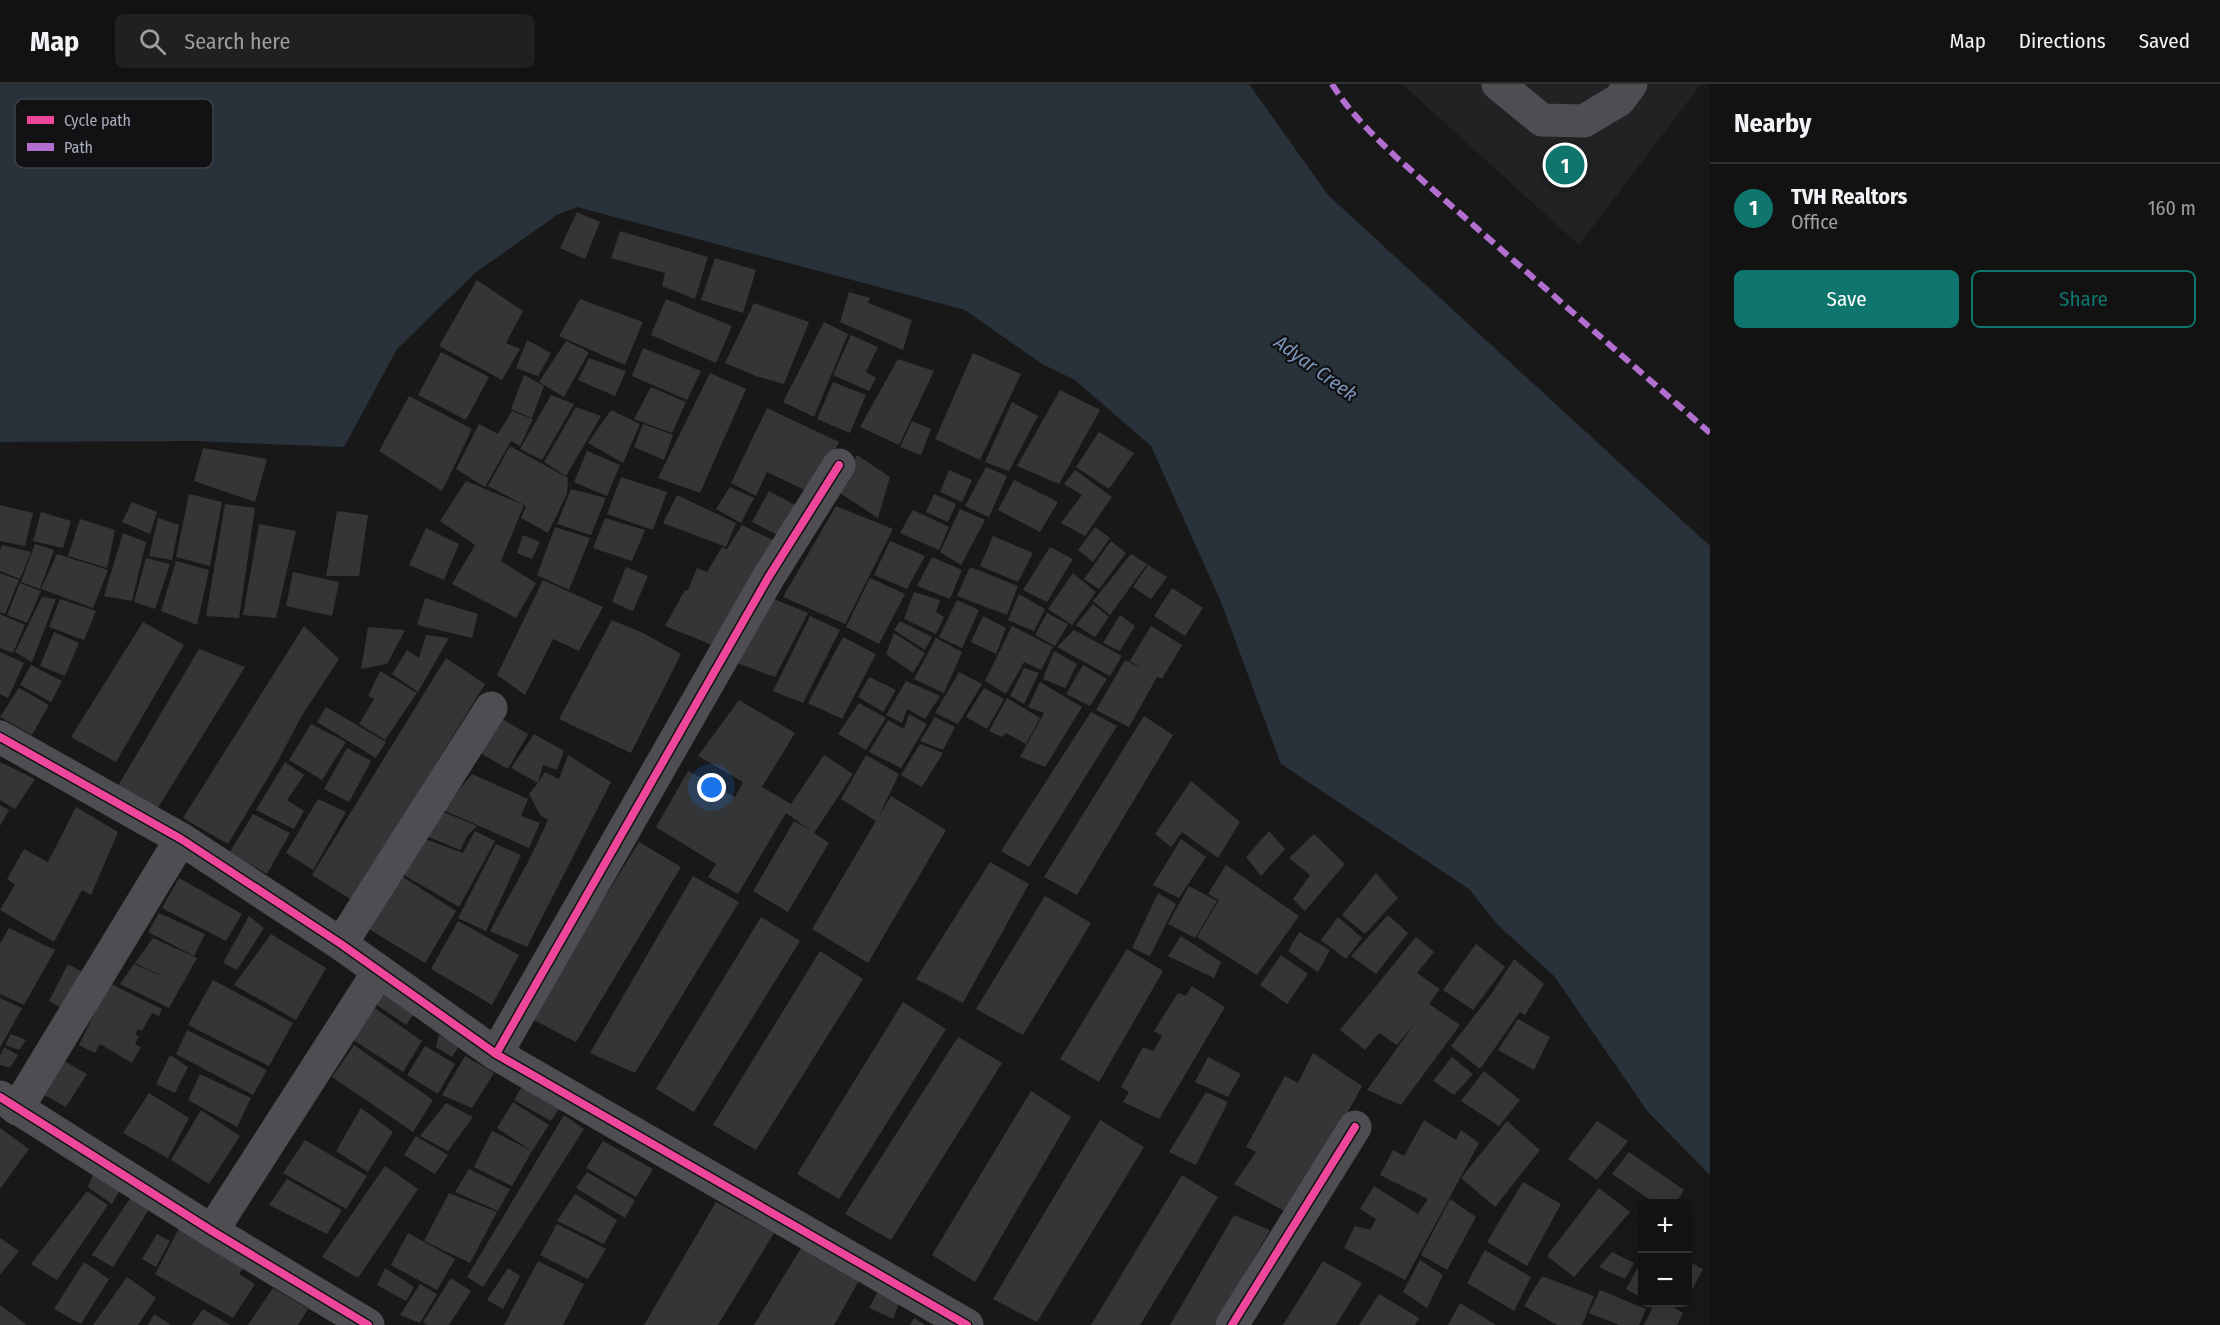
<!DOCTYPE html>
<html lang="en">
<head>
<meta charset="utf-8">
<style>
  body { margin:0; font-family:"Fira Sans Condensed",sans-serif; background:#1f2020; color:#f1f3f6 }
  .controls { position:absolute; right:18px; bottom:18px; display:grid; overflow:hidden; border-radius:9px; box-shadow:0 6px 24px #0002 }
  .controls button { width:54px; height:54px; display:grid; place-items:center; padding:0; border:0; border-bottom:2px solid #313232; background:#121212; color:#f1f3f6; font:30px sans-serif }
  .you { position:absolute; left:712px; top:704px; width:21px; height:21px; margin:-15px; border:4px solid #fff; border-radius:50%; background:#1a73e8; box-shadow:0 0 0 9px #1a73e833 }
  .badge { display:grid; place-items:center; width:39px; height:39px; border-radius:50%; background:#0f766e; color:#fff; font-size:20px; font-weight:700 }
  .pin { position:absolute; translate:-50% -50%; border:3px solid #fff; box-shadow:0 2px 6px #0006 }
  .list { margin:0; padding:0; list-style:none }
  h2 { display:flex; justify-content:space-between; align-items:center; height:78px; margin:0; padding:0 24px; font-size:26px }
  h2 small { font-size:20px; font-weight:400; color:#9c9e9f }
  .list li { display:grid; grid-template-columns:39px 1fr auto; gap:18px; align-items:center; box-sizing:border-box; height:90px; padding:0 24px; border-top:2px solid #313232 }
  .list b { display:block; font-size:22px; white-space:nowrap }
  .list p { margin:0; font-size:20px; white-space:nowrap; color:#9c9e9f }
  .list em { font-size:20px; font-style:normal; color:#9c9e9f }
  .actions { display:flex; gap:12px; padding:18px 24px }
  .actions a { flex:1; padding:14px 0; border:2px solid #0f766e; border-radius:9px; text-align:center; font-size:21px; color:#0f766e }
  .actions .main { background:#0f766e; color:#fff }
  .icon { flex:none; width:33px; height:33px; fill:none; stroke:currentColor; stroke-width:2; stroke-linecap:round; stroke-linejoin:round }
  .map { position:relative; flex:none; width:1710px; height:1241px; overflow:hidden }
  header { display:flex; align-items:center; gap:36px; box-sizing:border-box; height:84px; padding:0 30px; background:#121212; border-bottom:2px solid #313232 }
  header strong { font-size:28px }
  nav { display:flex; gap:33px; margin-inline-start:auto; font-size:21px }
  .search { width:420px; height:54px; background:#1f2020; display:flex; align-items:center; gap:15px; box-sizing:border-box; padding:0 21px; border-radius:9px; color:#9c9e9f; font-size:22px }
  main { display:flex }
  aside { flex:1; background:#121212 }
  .map>svg:first-child { display:block }
  .built { fill:#222225 }
  .water { fill:#29313b }
  .building { fill:#343537 }
  .lines { fill:none; stroke-linecap:round; stroke-linejoin:round }
  .minor { stroke:#4e4e52; stroke-width:33 }
  .quiet { stroke:#b36fd0; stroke-width:6; stroke-dasharray:12 6; stroke-linecap:butt }
  .cycleway-casing { stroke:#121214; stroke-width:11 }
  .cycleway { stroke:#ed469a; stroke-width:8 }
  .labels { text-anchor:middle; stroke-width:4.5; stroke-linejoin:round; paint-order:stroke }
  .water-label { font-size:20px; font-style:italic; fill:#7b95b9; stroke:#121214 }
  .key { fill:#121214; stroke:#3f4046; stroke-width:1.5 }
  .key-label { font-size:16px; fill:#a8abbb }
</style>
</head>
<body>
<header>
<strong>Map</strong>
<div class="search"><svg class="icon" aria-label="search" viewBox="0 0 24 24"><circle cx="10" cy="10" r="6"/><path d="M15 15l6 6"/></svg>Search here</div>
<nav><a>Map</a><a>Directions</a><a>Saved</a></nav>
</header>
<main>
<div class="map">
<svg width="1710" height="1241" viewBox="0 0 1710 1241">
  <rect width="100%" height="100%" fill="#181818"/>
  <polygon class="built" points="1402,0 1701,0 1579,161"/>
  <polygon class="water" points="0,0 1249,0 1328,111 1710,462 1710,1091 1648,1028 1554,892 1498,841 1469,805 1281,680 1221,518 1151,362 1075,296 1042,280 965,226 577,123 557,131 475,189 397,265 344,363 195,357 0,358"/>
  <g class="building">
    <polygon points="577,128 600,138 585,175 560,164"/>
    <polygon points="620,147 708,173 695,215 662,202 665,189 611,174"/>
    <polygon points="715,174 756,186 743,229 701,216"/>
    <polygon points="477,196 523,227 506,259 520,265 502,296 439,262"/>
    <polygon points="849,208 870,214 868,219 912,236 903,266 840,238"/>
    <polygon points="580,215 643,238 625,281 559,252"/>
    <polygon points="666,215 732,242 716,279 651,251"/>
    <polygon points="754,219 809,238 784,300 756,292 725,279"/>
    <polygon points="824,238 848,250 814,333 783,318"/>
    <polygon points="851,251 878,263 866,288 876,294 869,307 833,291"/>
    <polygon points="527,256 551,269 538,292 516,284"/>
    <polygon points="566,257 589,268 564,313 539,298"/>
    <polygon points="643,264 701,287 687,316 632,292"/>
    <polygon points="441,268 489,293 466,336 418,311"/>
    <polygon points="973,269 1021,290 980,376 935,355"/>
    <polygon points="589,274 626,287 615,312 578,296"/>
    <polygon points="898,275 934,287 899,361 860,343"/>
    <polygon points="710,289 746,305 700,409 658,394"/>
    <polygon points="524,291 544,302 532,334 511,325"/>
    <polygon points="833,298 866,311 850,349 817,335"/>
    <polygon points="651,303 686,318 672,349 634,335"/>
    <polygon points="1060,306 1100,326 1059,400 1017,382"/>
    <polygon points="551,311 574,320 542,376 520,365"/>
    <polygon points="409,312 472,345 442,407 379,367"/>
    <polygon points="1012,318 1038,332 1009,387 985,378"/>
    <polygon points="576,323 601,332 566,392 544,378"/>
    <polygon points="767,324 839,358 824,387 809,408 767,388 756,412 731,399"/>
    <polygon points="611,326 640,340 623,379 588,359"/>
    <polygon points="512,327 533,335 520,362 511,357 485,403 456,385 479,340 498,350"/>
    <polygon points="912,337 931,345 921,371 900,363"/>
    <polygon points="643,340 673,351 664,376 634,363"/>
    <polygon points="1099,348 1134,369 1109,405 1076,383"/>
    <polygon points="510,362 568,394 567,410 548,449 521,434 526,422 530,424 488,402"/>
    <polygon points="203,364 267,375 255,418 194,397"/>
    <polygon points="587,367 620,381 607,412 574,398"/>
    <polygon points="857,371 890,393 878,434 837,407"/>
    <polygon points="986,383 1007,392 989,433 965,422"/>
    <polygon points="949,386 972,396 962,418 940,408"/>
    <polygon points="1075,386 1112,413 1085,452 1061,439 1082,411 1064,400"/>
    <polygon points="621,393 667,408 653,446 607,430"/>
    <polygon points="1014,396 1058,418 1040,448 998,426"/>
    <polygon points="466,397 524,421 501,477 536,499 516,534 452,500 475,461 440,437"/>
    <polygon points="730,403 754,414 741,439 716,425"/>
    <polygon points="571,405 606,414 591,451 557,440"/>
    <polygon points="769,407 797,422 782,453 752,438"/>
    <polygon points="189,410 222,418 210,482 176,473"/>
    <polygon points="934,410 956,420 948,438 926,428"/>
    <polygon points="677,411 736,439 726,463 663,439"/>
    <polygon points="132,418 157,428 150,450 122,438"/>
    <polygon points="225,420 255,424 239,534 206,532"/>
    <polygon points="0,421 33,429 25,462 0,457"/>
    <polygon points="836,422 893,445 845,540 783,513"/>
    <polygon points="960,425 985,436 961,481 940,468"/>
    <polygon points="913,426 949,443 939,466 900,449"/>
    <polygon points="337,427 368,431 359,492 326,492"/>
    <polygon points="41,428 71,437 63,464 33,457"/>
    <polygon points="158,434 179,441 172,476 149,472"/>
    <polygon points="605,434 645,446 632,477 593,464"/>
    <polygon points="80,435 115,446 107,484 68,472"/>
    <polygon points="259,440 296,447 276,534 243,531"/>
    <polygon points="742,441 777,458 715,562 665,542 685,506 688,506 697,484 707,488 722,463 727,465"/>
    <polygon points="555,443 590,454 569,506 537,491"/>
    <polygon points="1095,443 1110,454 1093,478 1078,466"/>
    <polygon points="426,444 459,460 444,496 409,481"/>
    <polygon points="123,449 146,458 132,517 104,512"/>
    <polygon points="523,451 540,458 532,475 517,469"/>
    <polygon points="993,452 1033,469 1018,498 980,482"/>
    <polygon points="890,457 925,472 907,505 874,491"/>
    <polygon points="1111,457 1126,469 1099,505 1084,495"/>
    <polygon points="35,460 54,466 40,505 21,498"/>
    <polygon points="2,461 31,468 20,495 0,487 0,467"/>
    <polygon points="1050,463 1073,475 1047,518 1023,506"/>
    <polygon points="57,470 108,486 93,524 41,505"/>
    <polygon points="1131,470 1147,480 1110,531 1093,517"/>
    <polygon points="932,473 962,486 950,515 917,502"/>
    <polygon points="146,474 170,480 155,525 134,518"/>
    <polygon points="176,477 209,486 197,541 161,527"/>
    <polygon points="1148,481 1167,493 1151,515 1133,503"/>
    <polygon points="626,483 648,492 633,527 612,518"/>
    <polygon points="970,483 1018,502 1007,531 957,512"/>
    <polygon points="293,488 339,498 332,532 286,522"/>
    <polygon points="0,489 19,496 5,530 0,528"/>
    <polygon points="1073,489 1096,508 1072,541 1048,525"/>
    <polygon points="870,494 905,510 879,560 846,543"/>
    <polygon points="543,496 603,523 579,567 553,555 525,611 497,591"/>
    <polygon points="20,499 41,507 27,539 7,531"/>
    <polygon points="1172,504 1203,524 1185,552 1154,532"/>
    <polygon points="914,508 940,516 936,528 944,533 936,550 904,535"/>
    <polygon points="1019,510 1045,525 1034,547 1008,536"/>
    <polygon points="764,511 808,529 775,593 729,576"/>
    <polygon points="42,513 56,515 32,578 15,568"/>
    <polygon points="425,514 478,530 472,554 417,541"/>
    <polygon points="60,515 96,527 84,556 49,543"/>
    <polygon points="957,516 979,526 962,564 939,553"/>
    <polygon points="1093,520 1109,533 1095,553 1076,541"/>
    <polygon points="1047,529 1068,540 1055,562 1035,551"/>
    <polygon points="0,530 25,541 13,569 0,564"/>
    <polygon points="1120,531 1135,542 1120,567 1103,559"/>
    <polygon points="810,532 840,546 803,619 773,607"/>
    <polygon points="983,532 1006,544 996,570 971,558"/>
    <polygon points="612,536 643,549 681,570 631,669 559,635"/>
    <polygon points="900,537 932,553 925,566 894,546"/>
    <polygon points="143,538 184,561 116,678 71,653"/>
    <polygon points="304,542 339,575 301,633 279,675 228,760 183,734"/>
    <polygon points="1012,542 1053,563 1041,586 1024,578 1006,610 985,597"/>
    <polygon points="1151,542 1182,561 1162,595 1157,593 1129,643 1096,626 1125,576 1145,586 1130,577"/>
    <polygon points="368,543 405,546 387,580 361,585"/>
    <polygon points="1074,546 1122,572 1110,592 1057,563"/>
    <polygon points="54,548 79,559 65,592 40,582"/>
    <polygon points="894,549 925,569 913,589 886,570"/>
    <polygon points="426,551 449,554 418,608 392,590 407,566 419,574"/>
    <polygon points="843,553 876,570 842,635 808,619"/>
    <polygon points="936,554 962,568 944,609 914,595"/>
    <polygon points="199,565 245,583 156,727 118,702"/>
    <polygon points="1054,567 1077,580 1065,604 1043,595"/>
    <polygon points="0,568 24,579 8,614 0,610"/>
    <polygon points="446,574 485,600 352,816 312,791"/>
    <polygon points="31,581 62,597 51,618 20,601"/>
    <polygon points="1083,581 1107,595 1090,622 1066,610"/>
    <polygon points="1024,584 1039,589 1024,620 1010,612"/>
    <polygon points="380,587 417,609 385,656 359,640 374,615 368,612"/>
    <polygon points="959,588 982,600 958,640 935,629"/>
    <polygon points="869,593 896,606 883,628 858,613"/>
    <polygon points="906,597 940,612 925,635 907,625 902,639 886,631"/>
    <polygon points="1040,598 1082,623 1045,683 1020,673 1044,629 1028,623"/>
    <polygon points="19,604 49,621 32,651 0,633"/>
    <polygon points="984,604 1004,615 987,645 966,633"/>
    <polygon points="1007,614 1040,634 1026,660 1006,649 1002,653 989,647"/>
    <polygon points="739,616 795,649 762,703 791,720 824,671 853,690 814,749 829,759 788,828 753,807 794,737 810,746 786,729 738,810 708,793 716,780 656,743 688,687 735,713 743,698 698,672"/>
    <polygon points="859,619 886,634 866,666 838,650"/>
    <polygon points="326,623 386,658 376,674 317,638"/>
    <polygon points="1091,628 1117,642 1029,783 1001,767"/>
    <polygon points="909,630 927,640 901,684 869,668 888,636 904,645"/>
    <polygon points="1144,632 1173,651 1077,811 1044,793"/>
    <polygon points="935,633 955,643 943,666 920,657"/>
    <polygon points="502,635 528,650 508,685 480,669"/>
    <polygon points="311,640 346,658 322,696 289,676"/>
    <polygon points="534,650 564,667 557,686 543,681 538,699 545,688 559,695 568,671 611,698 527,863 490,847 530,774 548,736 540,731 529,710 538,699 511,684"/>
    <polygon points="920,660 943,669 922,703 901,691"/>
    <polygon points="347,664 371,677 349,718 324,705"/>
    <polygon points="866,671 899,690 878,734 891,712 946,746 868,879 812,845 876,737 841,715"/>
    <polygon points="0,678 35,695 15,725 0,716"/>
    <polygon points="285,678 304,691 287,716 304,727 294,745 256,726"/>
    <polygon points="472,690 528,715 521,732 540,739 529,764 443,726"/>
    <polygon points="1191,697 1240,738 1218,774 1182,748 1171,763 1155,750"/>
    <polygon points="318,715 346,728 313,786 286,769"/>
    <polygon points="0,721 9,726 0,742"/>
    <polygon points="76,723 118,748 91,811 82,806 54,858 0,826 15,801 7,795 24,765 48,778"/>
    <polygon points="441,727 477,742 468,751 460,766 424,751"/>
    <polygon points="253,730 290,749 267,790 230,768"/>
    <polygon points="475,747 495,757 459,823 402,790 425,755 463,769"/>
    <polygon points="1269,747 1285,765 1261,792 1246,773"/>
    <polygon points="1314,750 1345,780 1305,827 1293,815 1310,791 1289,774"/>
    <polygon points="1181,755 1206,773 1179,814 1153,801"/>
    <polygon points="639,758 681,783 576,958 530,934"/>
    <polygon points="496,760 521,771 486,847 458,834"/>
    <polygon points="990,778 1029,800 963,919 916,895"/>
    <polygon points="1226,781 1299,832 1257,891 1197,853 1219,816 1208,810"/>
    <polygon points="1376,789 1398,814 1365,850 1342,831"/>
    <polygon points="400,791 456,827 425,879 362,841"/>
    <polygon points="693,792 739,818 635,989 590,969"/>
    <polygon points="179,794 242,830 226,857 162,824"/>
    <polygon points="1189,802 1217,817 1195,854 1168,840"/>
    <polygon points="1158,809 1176,820 1150,872 1132,864"/>
    <polygon points="1045,812 1091,839 1023,951 976,925"/>
    <polygon points="159,829 205,850 194,872 148,848"/>
    <polygon points="1388,831 1408,849 1376,890 1351,872"/>
    <polygon points="249,832 264,844 237,886 223,879"/>
    <polygon points="761,833 800,857 694,1028 656,1005"/>
    <polygon points="1338,833 1362,854 1346,875 1321,856"/>
    <polygon points="458,837 519,871 492,921 431,885"/>
    <polygon points="9,844 55,866 24,921 0,910 0,860"/>
    <polygon points="1299,848 1330,866 1318,888 1288,867"/>
    <polygon points="271,850 326,884 296,936 234,901"/>
    <polygon points="1181,852 1221,878 1214,894 1168,872"/>
    <polygon points="1416,853 1434,868 1417,889 1440,905 1429,920 1460,941 1401,1021 1367,1006 1415,939 1397,961 1379,949 1365,966 1340,946"/>
    <polygon points="153,854 197,874 169,924 120,900 134,880 169,895 135,879"/>
    <polygon points="1476,860 1505,883 1473,926 1443,906"/>
    <polygon points="1127,865 1163,887 1099,998 1060,975"/>
    <polygon points="820,867 863,895 756,1066 713,1041"/>
    <polygon points="1281,871 1308,890 1287,920 1260,901"/>
    <polygon points="1514,875 1544,900 1525,931 1520,928 1480,985 1451,962 1492,909"/>
    <polygon points="68,880 89,892 68,928 49,917"/>
    <polygon points="213,896 293,939 269,982 188,941"/>
    <polygon points="109,899 162,925 159,932 152,929 142,947 138,945 135,951 139,952 135,960 141,963 132,979 100,960 95,969 79,961"/>
    <polygon points="1192,902 1225,923 1159,1035 1123,1018 1129,1008 1121,1003 1143,963 1153,967 1162,952 1154,947 1178,909 1186,912"/>
    <polygon points="384,903 417,926 406,941 374,919"/>
    <polygon points="0,914 22,924 0,964"/>
    <polygon points="903,918 946,945 839,1115 797,1090"/>
    <polygon points="373,923 422,957 403,988 350,954"/>
    <polygon points="1518,935 1550,953 1534,986 1498,966"/>
    <polygon points="187,946 267,986 253,1011 176,970"/>
    <polygon points="11,950 26,956 19,966 5,961"/>
    <polygon points="439,951 459,962 452,973 436,963"/>
    <polygon points="958,953 1002,979 891,1156 845,1130"/>
    <polygon points="354,961 433,1016 413,1048 332,993"/>
    <polygon points="425,962 455,980 438,1010 407,991"/>
    <polygon points="4,963 18,971 10,984 0,981 0,972"/>
    <polygon points="1313,969 1362,1002 1292,1131 1234,1100 1256,1068 1246,1063 1285,992 1298,999"/>
    <polygon points="170,971 188,983 175,1009 156,1000"/>
    <polygon points="465,972 494,989 472,1024 442,1011"/>
    <polygon points="57,973 87,990 66,1023 37,1007"/>
    <polygon points="1208,973 1241,990 1228,1013 1195,998"/>
    <polygon points="1452,973 1473,990 1454,1011 1433,997"/>
    <polygon points="1484,987 1520,1016 1499,1042 1461,1017"/>
    <polygon points="200,990 251,1014 237,1043 188,1016"/>
    <polygon points="527,994 564,1017 551,1037 514,1016"/>
    <polygon points="1031,1007 1071,1033 975,1198 932,1171"/>
    <polygon points="1206,1008 1228,1018 1196,1081 1169,1068"/>
    <polygon points="149,1009 189,1034 168,1074 123,1049"/>
    <polygon points="513,1018 549,1041 532,1067 497,1044"/>
    <polygon points="446,1019 473,1033 448,1067 420,1052"/>
    <polygon points="361,1024 393,1048 368,1088 336,1067"/>
    <polygon points="201,1026 240,1052 209,1100 171,1076"/>
    <polygon points="564,1031 584,1045 483,1203 467,1193"/>
    <polygon points="1100,1036 1144,1063 1037,1238 993,1215"/>
    <polygon points="1424,1036 1456,1056 1461,1046 1479,1059 1405,1196 1344,1164 1355,1142 1370,1146 1376,1135 1360,1125 1374,1102 1418,1130 1428,1115 1380,1091 1393,1066 1404,1072"/>
    <polygon points="1507,1037 1540,1066 1495,1123 1461,1094"/>
    <polygon points="1597,1037 1628,1057 1597,1096 1568,1075"/>
    <polygon points="0,1044 29,1065 0,1105"/>
    <polygon points="492,1047 532,1067 512,1102 474,1083"/>
    <polygon points="416,1052 448,1071 435,1090 404,1071"/>
    <polygon points="305,1056 367,1092 346,1125 283,1089"/>
    <polygon points="603,1057 653,1085 636,1113 586,1084"/>
    <polygon points="1629,1068 1684,1106 1676,1119 1655,1119 1612,1090"/>
    <polygon points="96,1082 124,1098 112,1120 88,1103"/>
    <polygon points="385,1082 418,1105 358,1194 322,1173"/>
    <polygon points="469,1085 510,1105 498,1127 455,1108"/>
    <polygon points="587,1088 635,1116 625,1134 576,1104"/>
    <polygon points="1182,1091 1218,1113 1140,1241 1091,1241"/>
    <polygon points="287,1095 342,1126 327,1150 269,1121"/>
    <polygon points="1523,1098 1561,1120 1527,1182 1487,1158"/>
    <polygon points="1599,1104 1630,1128 1574,1193 1547,1172"/>
    <polygon points="87,1107 108,1121 57,1196 31,1180"/>
    <polygon points="135,1107 153,1119 113,1183 92,1171"/>
    <polygon points="449,1109 497,1128 470,1179 424,1157"/>
    <polygon points="575,1110 617,1136 604,1160 557,1137"/>
    <polygon points="1450,1115 1476,1133 1447,1186 1421,1171"/>
    <polygon points="716,1118 774,1149 718,1241 644,1241"/>
    <polygon points="1234,1131 1270,1146 1215,1241 1170,1241"/>
    <polygon points="557,1140 606,1165 588,1195 540,1171"/>
    <polygon points="181,1141 245,1181 239,1190 255,1200 233,1234 155,1190"/>
    <polygon points="408,1149 455,1175 437,1206 391,1181"/>
    <polygon points="157,1150 170,1157 156,1183 142,1175"/>
    <polygon points="0,1154 19,1167 0,1191"/>
    <polygon points="804,1159 861,1193 834,1241 754,1241"/>
    <polygon points="1485,1166 1531,1193 1514,1227 1467,1199"/>
    <polygon points="1612,1168 1634,1179 1625,1195 1599,1183"/>
    <polygon points="1420,1176 1443,1191 1427,1224 1403,1208"/>
    <polygon points="1642,1176 1642,1214 1626,1205"/>
    <polygon points="538,1177 584,1200 563,1241 504,1241"/>
    <polygon points="1323,1177 1362,1199 1336,1241 1283,1241"/>
    <polygon points="1688,1177 1703,1185 1688,1214"/>
    <polygon points="84,1178 109,1195 81,1240 54,1225"/>
    <polygon points="385,1184 414,1203 406,1217 377,1201"/>
    <polygon points="508,1184 520,1192 503,1225 487,1216"/>
    <polygon points="1542,1192 1594,1212 1582,1241 1557,1241 1524,1222"/>
    <polygon points="127,1193 156,1214 138,1241 93,1241"/>
    <polygon points="451,1194 471,1207 449,1241 427,1241 423,1238"/>
    <polygon points="420,1200 437,1210 420,1239 400,1231"/>
    <polygon points="273,1204 308,1225 298,1241 248,1241"/>
    <polygon points="1600,1206 1646,1225 1639,1241 1619,1241 1589,1229"/>
    <polygon points="878,1207 900,1217 893,1235 869,1224"/>
    <polygon points="1379,1210 1419,1234 1415,1241 1359,1241"/>
    <polygon points="1655,1218 1665,1218 1683,1229 1677,1241 1644,1241"/>
    <polygon points="1460,1219 1496,1241 1448,1241"/>
    <polygon points="0,1221 27,1241 0,1241"/>
    <polygon points="203,1225 230,1241 192,1241"/>
    <polygon points="154,1230 171,1241 148,1241"/>
    <polygon points="914,1234 925,1241 910,1241"/>
  </g>
  <g class="lines">
    <g class="minor">
      <polyline points="1498,0 1542,36 1584,37 1619,16 1631,0"/>
      <polyline points="0,653 181,755 341,860 496,970 967,1241"/>
      <polyline points="341,860 491,624"/>
      <polyline points="496,970 768,494 839,381"/>
      <polyline points="0,1013 212,1147 368,1241"/>
      <polyline points="17,1025 181,755"/>
      <polyline points="212,1147 379,887"/>
      <polyline points="1232,1241 1355,1043"/>
    </g>
    <path class="quiet" d="M1332 0C1349 28 1373 51 1397 74L1710 349"/>
    <g class="cycleway-casing">
      <g id="cycleway">
        <polyline points="0,653 181,755 341,860 496,970 967,1241"/>
        <polyline points="496,970 768,494 839,381"/>
        <polyline points="0,1013 212,1147 368,1241"/>
        <polyline points="1232,1241 1355,1043"/>
      </g>
    </g>
    <use href="#cycleway" class="cycleway"/>
  </g>
  <g class="labels">
    <g class="water-label">
      <text transform="translate(1316 284) rotate(36)" y="7">Adyar Creek</text>
    </g>
  </g>
  <rect x="15" y="15" width="198" height="69" rx="9" class="key"/>
  <rect x="27" y="32" width="27" height="8" fill="#ed469a"/>
  <rect x="27" y="59" width="27" height="8" fill="#b36fd0"/>
  <g class="key-label">
    <text x="64" y="42">Cycle path</text>
    <text x="64" y="69">Path</text>
  </g>
</svg>
<div class="controls">
<button>+</button>
<button>−</button>
</div>
<div class="you"></div>
<div class="pin badge" style="left:1565px;top:81px">1</div>
</div>
<aside>
<h2>Nearby<small></small></h2>
<ul class="list">
<li><span class="badge">1</span><div><b>TVH Realtors</b><p>Office</p></div><em>160 m</em></li>
</ul>
<div class="actions"><a class="main">Save</a><a>Share</a></div>
</aside>
</main>
</body>
</html>
